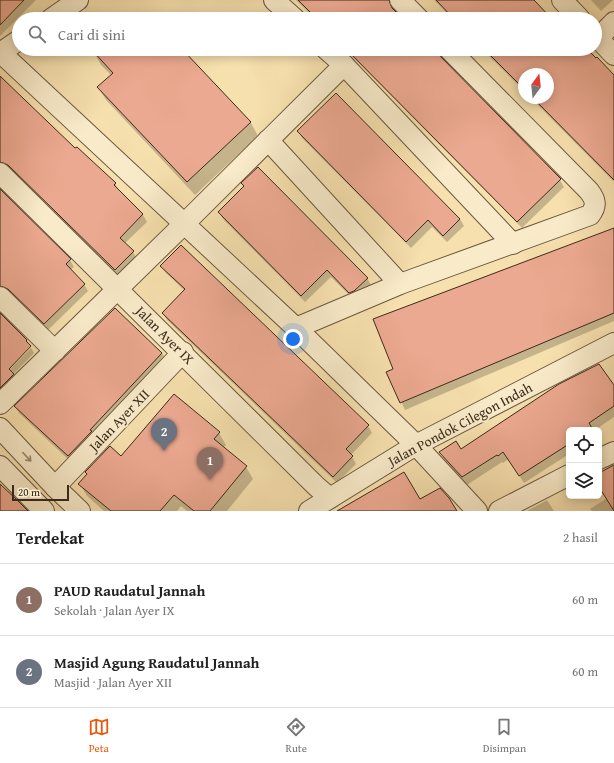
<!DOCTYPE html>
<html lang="id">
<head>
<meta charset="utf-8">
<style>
  body { margin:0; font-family:"Gentium Book Plus",serif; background:#f6f6f6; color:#222 }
  .controls { position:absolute; right:12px; bottom:12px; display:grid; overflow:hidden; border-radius:6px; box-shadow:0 2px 10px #0003 }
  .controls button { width:36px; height:36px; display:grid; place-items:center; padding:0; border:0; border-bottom:1px solid #e0e0e0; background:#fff; color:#222; font:20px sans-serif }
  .compass { position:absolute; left:518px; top:68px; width:36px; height:36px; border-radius:50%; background:#fff; box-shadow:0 2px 10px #0003; rotate:15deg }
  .scale { position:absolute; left:12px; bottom:10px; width:57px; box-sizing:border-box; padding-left:4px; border:2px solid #3b2b1c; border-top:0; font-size:11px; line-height:14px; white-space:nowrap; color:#3b2b1c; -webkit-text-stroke:3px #f9ebca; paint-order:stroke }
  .you { position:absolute; left:293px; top:339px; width:14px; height:14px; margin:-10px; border:3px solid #fff; border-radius:50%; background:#1a73e8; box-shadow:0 0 0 6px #1a73e833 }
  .badge { display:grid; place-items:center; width:26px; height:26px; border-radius:50%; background:#ea580c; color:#fff; font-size:13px; font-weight:700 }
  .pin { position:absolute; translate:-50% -33px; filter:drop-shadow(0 1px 2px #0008) }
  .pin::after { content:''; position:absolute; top:21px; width:14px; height:12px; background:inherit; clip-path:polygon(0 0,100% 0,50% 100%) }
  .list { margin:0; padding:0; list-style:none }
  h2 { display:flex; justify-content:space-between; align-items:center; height:52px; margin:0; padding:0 16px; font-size:17px }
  h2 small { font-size:13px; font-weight:400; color:#767676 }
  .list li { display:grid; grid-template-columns:26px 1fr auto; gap:12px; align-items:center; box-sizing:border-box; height:72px; padding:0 16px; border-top:1px solid #e0e0e0 }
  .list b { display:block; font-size:15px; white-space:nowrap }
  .list p { margin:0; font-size:13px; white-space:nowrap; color:#767676 }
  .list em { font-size:13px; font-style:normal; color:#767676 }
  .icon { flex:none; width:22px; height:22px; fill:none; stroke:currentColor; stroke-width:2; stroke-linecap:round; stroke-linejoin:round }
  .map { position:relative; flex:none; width:614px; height:511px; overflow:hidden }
  .search { position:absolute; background:#fff; box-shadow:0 2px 10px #0003; left:12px; right:12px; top:12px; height:44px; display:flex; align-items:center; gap:10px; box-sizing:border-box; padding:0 14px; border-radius:22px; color:#767676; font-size:15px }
  .sheet { height:196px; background:#fff }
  nav { display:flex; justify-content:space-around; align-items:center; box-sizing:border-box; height:56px; border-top:1px solid #e0e0e0; background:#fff; font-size:11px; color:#767676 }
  nav a { display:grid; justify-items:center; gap:2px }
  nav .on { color:#ea580c }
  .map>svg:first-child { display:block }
  .shadow { fill:#0003 }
  .building { fill:#eca991; stroke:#3b2b1c }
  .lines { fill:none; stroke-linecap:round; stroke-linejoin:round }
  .street-casing { stroke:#6a5840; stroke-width:22 }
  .street { stroke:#f9ebca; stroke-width:20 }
  .oneway { stroke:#9a8b73 }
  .labels { text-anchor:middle; stroke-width:4; stroke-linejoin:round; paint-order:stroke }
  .street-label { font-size:14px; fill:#3b2b1c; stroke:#f9ebca }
</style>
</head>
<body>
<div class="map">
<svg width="614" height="511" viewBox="0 0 614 511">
  <rect width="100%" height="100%" fill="#f6e0ae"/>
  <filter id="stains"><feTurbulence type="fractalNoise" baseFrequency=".005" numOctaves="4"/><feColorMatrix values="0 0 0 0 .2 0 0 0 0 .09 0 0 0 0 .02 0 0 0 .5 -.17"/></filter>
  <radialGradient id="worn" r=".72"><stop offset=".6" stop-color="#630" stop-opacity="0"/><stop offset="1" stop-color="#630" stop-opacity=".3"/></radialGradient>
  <g class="shadow">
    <polygon points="0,0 36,0 0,36"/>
    <polygon points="296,0 392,0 394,3 392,10 401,19 315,19"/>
    <polygon points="434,0 532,0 551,19 453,19"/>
    <polygon points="591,0 613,0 601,11"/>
    <polygon points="97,49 181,49 251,123 258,136 195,195 106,100 98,87 111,75 101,65 94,52"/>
    <polygon points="345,49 440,49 442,52 441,59 560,180 564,187 522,228"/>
    <polygon points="482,49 586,49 614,77 614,182 531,98 548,98 548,74 524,74 524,91"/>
    <polygon points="0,78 76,150 115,183 119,191 143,215 147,222 124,244 133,252 137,259 119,277 13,172 8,169 0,169"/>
    <polygon points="298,131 460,219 464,226 447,242 432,227 411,248 302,138"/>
    <polygon points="242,184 367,278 371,285 358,298 354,300 331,277 305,302 223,219 219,212 244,187"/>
    <polygon points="0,191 70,260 74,267 70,270 84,284 88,291 48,330 13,295 8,293 0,293"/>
    <polygon points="614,229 614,321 405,410 388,372 394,370"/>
    <polygon points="181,246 368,426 372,433 351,455 356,464 337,483 167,320 163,313 185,291 166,273 162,266"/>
    <polygon points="0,314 27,341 30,346 4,372 6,373 31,348 34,353 13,375 17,382 0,399"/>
    <polygon points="162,353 166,360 72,463 19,413 15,406"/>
    <polygon points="614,387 614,417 595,430 569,430 569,454 524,483 509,459 503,463 502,462 467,485 445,460 440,452 461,450"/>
    <polygon points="219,433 226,445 223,448 246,467 253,479 227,511 187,511 181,506 177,511 104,511 87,496 80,484 121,458"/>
    <polygon points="614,466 614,511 592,511 590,509 607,498 599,486 599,474"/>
    <polygon points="547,500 554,511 527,511"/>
  </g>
  <g class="building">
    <polygon points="0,0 24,0 0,25"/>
    <polygon points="298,0 389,0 392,8 403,19 317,19"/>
    <polygon points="436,0 534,0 552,19 454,19"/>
    <polygon points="91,49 182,49 251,122 187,182 97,87 113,73"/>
    <polygon points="346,49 438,49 441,57 561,179 517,222"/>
    <polygon points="484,49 587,49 596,58 597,57 614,75 614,180 533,98 548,98 548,74 524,74 524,89"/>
    <polygon points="0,76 75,148 77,147 116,183 114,185 143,214 120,238 134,251 115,270 8,165 0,162"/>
    <polygon points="336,93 460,219 443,236 428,220 406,242 297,131"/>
    <polygon points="258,167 368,278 354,291 349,293 327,270 301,296 218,212 244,186 241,183"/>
    <polygon points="0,189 71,259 66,264 85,284 44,324 8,289 0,286"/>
    <polygon points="614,228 614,313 400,403 386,372 393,369 373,319"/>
    <polygon points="181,245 369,425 346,449 353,456 333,477 162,313 185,289 160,266"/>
    <polygon points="115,308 162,353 90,430 92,431 68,456 14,406"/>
    <polygon points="0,313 27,340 26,341 31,346 9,369 14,374 0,388"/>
    <polygon points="599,364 614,385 614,406 589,423 593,430 569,430 569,444 519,476 503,452 498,456 497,455 462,477 439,452 456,441 461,449 559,384"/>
    <polygon points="174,394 220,432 214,439 247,466 210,511 194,511 174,495 160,511 111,511 78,484 87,474 85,472 110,446 121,456"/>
    <polygon points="614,465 614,511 599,487 599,473"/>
    <polygon points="404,472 420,499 440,488 449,498 457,511 337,511"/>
    <polygon points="0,484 17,500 28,511 0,511"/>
  </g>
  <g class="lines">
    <g class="street-casing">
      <g id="street">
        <polyline points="274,0 295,19"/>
        <polyline points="400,0 419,19"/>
        <polyline points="562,0 580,19"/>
        <polyline points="51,19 78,0"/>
        <polyline points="595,35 614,55"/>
        <polyline points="598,38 614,22"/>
        <polyline points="326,49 344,65 513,244"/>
        <polyline points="0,52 296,328 416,445 477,511"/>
        <polyline points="0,53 19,40"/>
        <polyline points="268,140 400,284"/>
        <polyline points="0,173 316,486 330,498"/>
        <polyline points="0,297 55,351"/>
        <path d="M296 328 400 284 590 215C597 206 596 200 589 191L449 49"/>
        <polyline points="0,404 184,224 344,65"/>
        <polyline points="0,428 55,487 80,511"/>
        <polyline points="599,459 614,452"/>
        <polyline points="0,466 44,511"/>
        <polyline points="55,487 183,352"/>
        <polyline points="309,511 416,445 614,343"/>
        <polyline points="499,511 569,475"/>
      </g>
    </g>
    <use href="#street" class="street"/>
  </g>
  <defs><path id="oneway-shaft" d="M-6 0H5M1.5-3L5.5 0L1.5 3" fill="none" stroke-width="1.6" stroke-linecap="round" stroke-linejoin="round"/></defs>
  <use class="oneway" href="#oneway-shaft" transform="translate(27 457) rotate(47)"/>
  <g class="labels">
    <g class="street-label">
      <text transform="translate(165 335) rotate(45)" y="5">Jalan Ayer IX</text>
      <text transform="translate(119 420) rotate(-46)" y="5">Jalan Ayer XII</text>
      <text transform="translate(460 424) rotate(-28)" y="5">Jalan Pondok Cilegon Indah</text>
    </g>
  </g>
  <rect width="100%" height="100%" filter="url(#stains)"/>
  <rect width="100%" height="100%" fill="url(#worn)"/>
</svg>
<div class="controls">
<button><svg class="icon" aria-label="locate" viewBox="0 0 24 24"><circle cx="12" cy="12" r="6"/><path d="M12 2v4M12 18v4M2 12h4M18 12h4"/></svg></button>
<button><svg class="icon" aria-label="layers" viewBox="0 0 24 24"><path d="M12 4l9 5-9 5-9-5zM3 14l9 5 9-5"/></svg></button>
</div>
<svg class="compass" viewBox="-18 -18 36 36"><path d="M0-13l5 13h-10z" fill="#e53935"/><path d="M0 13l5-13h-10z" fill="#767676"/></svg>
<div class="scale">20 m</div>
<div class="you"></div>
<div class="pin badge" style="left:210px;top:480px;background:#8d6e63">1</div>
<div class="pin badge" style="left:164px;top:451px;background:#6b7280">2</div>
<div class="search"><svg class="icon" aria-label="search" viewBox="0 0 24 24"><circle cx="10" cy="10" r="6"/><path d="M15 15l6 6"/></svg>Cari di sini</div>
</div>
<section class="sheet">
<h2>Terdekat<small>2 hasil</small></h2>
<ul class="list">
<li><span class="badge" style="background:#8d6e63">1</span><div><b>PAUD Raudatul Jannah</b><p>Sekolah · Jalan Ayer IX</p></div><em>60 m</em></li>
<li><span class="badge" style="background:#6b7280">2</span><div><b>Masjid Agung Raudatul Jannah</b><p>Masjid · Jalan Ayer XII</p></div><em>60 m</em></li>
</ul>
</section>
<nav>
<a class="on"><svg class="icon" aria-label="map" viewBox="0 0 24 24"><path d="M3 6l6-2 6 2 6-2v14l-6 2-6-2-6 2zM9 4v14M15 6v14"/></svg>Peta</a>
<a><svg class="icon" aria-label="directions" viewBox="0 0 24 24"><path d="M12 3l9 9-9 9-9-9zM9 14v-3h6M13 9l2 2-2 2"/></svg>Rute</a>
<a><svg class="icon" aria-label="saved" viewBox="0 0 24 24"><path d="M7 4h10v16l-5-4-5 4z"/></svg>Disimpan</a>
</nav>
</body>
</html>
